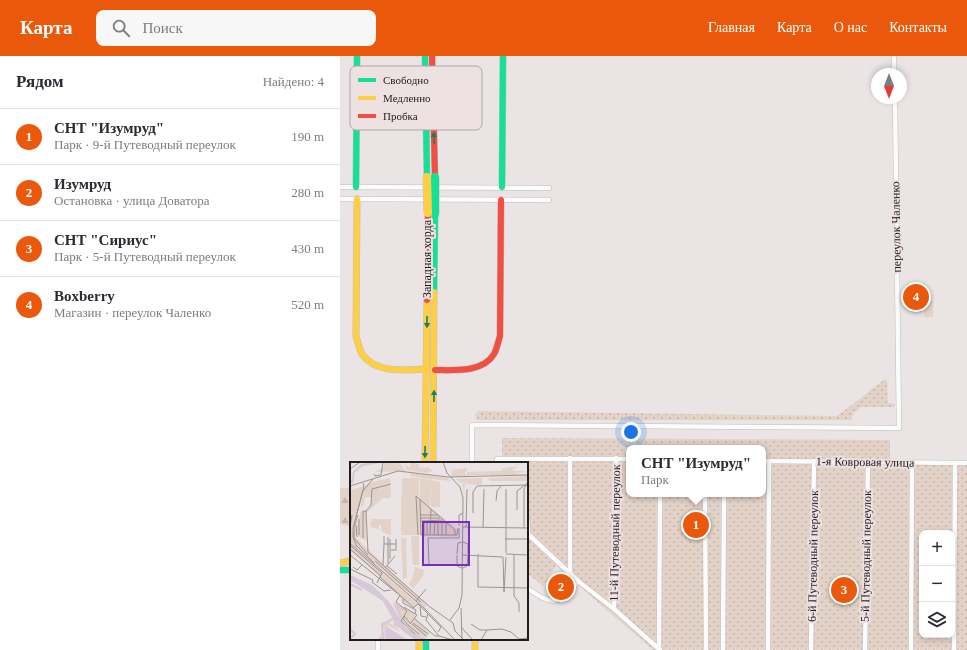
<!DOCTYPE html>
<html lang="ru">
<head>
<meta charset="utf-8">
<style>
  body { margin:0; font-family:"Times New Roman",serif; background:#f7f7f7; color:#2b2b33 }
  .controls { position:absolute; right:12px; bottom:12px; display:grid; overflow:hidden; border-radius:8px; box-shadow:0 2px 6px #0003 }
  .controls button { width:36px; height:36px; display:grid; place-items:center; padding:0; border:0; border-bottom:1px solid #e1e1e2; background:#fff; color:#2b2b33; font:20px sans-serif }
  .compass { position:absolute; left:531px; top:12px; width:36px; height:36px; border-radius:50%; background:#fff; box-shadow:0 2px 6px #0003; rotate:180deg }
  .you { position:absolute; left:291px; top:376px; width:14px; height:14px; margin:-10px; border:3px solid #fff; border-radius:50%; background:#1a73e8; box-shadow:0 0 0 6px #1a73e833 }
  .badge { display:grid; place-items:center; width:26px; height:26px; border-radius:50%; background:#ea580c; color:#fff; font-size:13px; font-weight:700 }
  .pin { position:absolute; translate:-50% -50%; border:2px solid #fff; box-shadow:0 1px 4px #0006 }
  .popup { position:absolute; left:286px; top:389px; width:140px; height:52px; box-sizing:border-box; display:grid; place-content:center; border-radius:8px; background:#fff; filter:drop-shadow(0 1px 3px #0005); font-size:13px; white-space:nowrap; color:#7c7c81 }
  .popup b { font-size:15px; color:#2b2b33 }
  .popup::after { content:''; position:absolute; left:50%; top:100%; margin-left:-8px; border:8px solid transparent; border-top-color:#fff }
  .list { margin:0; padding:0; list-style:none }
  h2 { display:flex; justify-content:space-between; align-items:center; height:52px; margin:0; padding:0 16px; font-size:17px }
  h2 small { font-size:13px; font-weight:400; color:#7c7c81 }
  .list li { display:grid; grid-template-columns:26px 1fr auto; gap:12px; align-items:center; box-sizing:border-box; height:56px; padding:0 16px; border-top:1px solid #e1e1e2 }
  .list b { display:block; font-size:15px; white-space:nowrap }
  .list p { margin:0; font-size:13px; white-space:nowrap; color:#7c7c81 }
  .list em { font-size:13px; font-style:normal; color:#7c7c81 }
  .icon { flex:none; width:22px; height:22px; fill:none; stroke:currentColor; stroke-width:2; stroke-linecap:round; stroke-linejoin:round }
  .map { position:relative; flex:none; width:627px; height:594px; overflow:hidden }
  header { display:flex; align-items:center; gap:24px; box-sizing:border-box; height:56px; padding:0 20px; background:#ea580c; color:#fff }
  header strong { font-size:19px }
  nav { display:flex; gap:22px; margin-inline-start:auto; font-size:14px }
  .search { width:280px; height:36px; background:#f7f7f7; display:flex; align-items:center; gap:10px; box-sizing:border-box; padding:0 14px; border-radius:8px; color:#7c7c81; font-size:15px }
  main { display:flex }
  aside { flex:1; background:#fff }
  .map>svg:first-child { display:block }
  .grass { fill:url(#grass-dots); fill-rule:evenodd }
  .forest { fill:url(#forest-firs) }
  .park { fill:#e3d2c7 }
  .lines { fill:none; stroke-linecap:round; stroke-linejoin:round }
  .street-casing { stroke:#c1bcbc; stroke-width:5.5 }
  .fast-casing { stroke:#c1bcbc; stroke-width:7 }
  .slow-casing { stroke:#c1bcbc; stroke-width:7 }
  .jam-casing { stroke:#c1bcbc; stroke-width:7 }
  .street { stroke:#fcfbfb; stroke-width:4.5 }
  .fast { stroke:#16e098; stroke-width:6 }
  .slow { stroke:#ffcf43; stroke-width:6 }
  .jam { stroke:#f24e42; stroke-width:6 }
  .fast-bridge-casing { stroke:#c3c0c0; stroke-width:9; stroke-linecap:butt }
  .slow-bridge-casing { stroke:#c3c0c0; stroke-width:9; stroke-linecap:butt }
  .fast-bridge { stroke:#16e098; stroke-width:8 }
  .slow-bridge { stroke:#ffcf43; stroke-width:8 }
  .oneway { fill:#1c7e5a }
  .labels { text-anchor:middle; stroke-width:4; stroke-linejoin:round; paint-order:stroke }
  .street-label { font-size:12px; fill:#211d1d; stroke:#ede1e2 }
  .inset-river { fill:none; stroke:#d6c7d9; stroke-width:2 }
  .inset-road { fill:none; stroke:#9a9494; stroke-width:1 }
  .view { fill:#7b2cbf; fill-opacity:0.15; stroke:#7b2cbf; stroke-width:2 }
  .inset-edge { fill:none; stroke:#211d1d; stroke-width:2 }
  .key { fill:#ede1e2; stroke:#b0a6a7; stroke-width:1 }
  .key-label { font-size:11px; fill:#211d1d }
</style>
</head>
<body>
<header>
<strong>Карта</strong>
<div class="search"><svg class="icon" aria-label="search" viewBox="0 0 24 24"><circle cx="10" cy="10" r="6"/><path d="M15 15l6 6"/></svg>Поиск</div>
<nav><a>Главная</a><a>Карта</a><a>О нас</a><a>Контакты</a></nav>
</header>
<main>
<aside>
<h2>Рядом<small>Найдено: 4</small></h2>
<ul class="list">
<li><span class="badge">1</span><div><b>СНТ &quot;Изумруд&quot;</b><p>Парк · 9-й Путеводный переулок</p></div><em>190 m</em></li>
<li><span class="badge">2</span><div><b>Изумруд</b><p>Остановка · улица Доватора</p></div><em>280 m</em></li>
<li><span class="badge">3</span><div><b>СНТ &quot;Сириус&quot;</b><p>Парк · 5-й Путеводный переулок</p></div><em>430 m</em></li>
<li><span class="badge">4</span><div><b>Boxberry</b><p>Магазин · переулок Чаленко</p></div><em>520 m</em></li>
</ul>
</aside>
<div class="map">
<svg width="627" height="594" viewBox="0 0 627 594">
  <defs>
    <pattern id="grass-dots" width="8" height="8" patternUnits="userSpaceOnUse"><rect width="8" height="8" fill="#e3d2c7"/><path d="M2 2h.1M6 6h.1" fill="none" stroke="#c2b4aa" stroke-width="1.8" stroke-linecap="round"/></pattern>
    <pattern id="forest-firs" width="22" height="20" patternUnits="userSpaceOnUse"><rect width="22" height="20" fill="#e3d2c7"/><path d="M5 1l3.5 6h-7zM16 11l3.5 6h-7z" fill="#c2b4aa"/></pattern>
  </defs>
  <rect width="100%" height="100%" fill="#eae4e4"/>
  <g class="grass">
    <polygon points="545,323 547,324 548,346 548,347 555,348 554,351 521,351 514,357 511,364 137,364 135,359 138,355 496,360 500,358"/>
    <path d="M162 382 550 384V403L627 405V594H313L216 510 203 530 187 517V407H162ZM289 392H423V438H289ZM582 477H612V579H582Z"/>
  </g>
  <polygon class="forest" points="0,432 11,432 11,471 0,468"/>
  <rect class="park" x="584" y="245" width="9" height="16"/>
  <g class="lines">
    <g class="street-casing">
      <g id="street">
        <polyline points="554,0 554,18"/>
        <polyline points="0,131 209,132"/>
        <polyline points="0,143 209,144"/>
        <polyline points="423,405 627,407"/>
        <polyline points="132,407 132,369 559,372 555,42"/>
        <polyline points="157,407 157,403 289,403"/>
        <polyline points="365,438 366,594"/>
        <polyline points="187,460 188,478 238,525 274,553 320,594"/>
        <polyline points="230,517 230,402"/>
        <path d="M187 532C212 550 220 550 238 525"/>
        <polyline points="274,553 276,402"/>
        <polyline points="319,592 320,438"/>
        <polyline points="38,594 38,583"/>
        <polyline points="383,594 384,438"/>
        <polyline points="428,594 429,405"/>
        <polyline points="471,594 474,405"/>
        <polyline points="525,594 528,406"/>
        <polyline points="571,594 572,406"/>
        <polyline points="614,594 615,407"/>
      </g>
    </g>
    <g class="fast-casing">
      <g id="fast">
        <polyline points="85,0 87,121"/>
        <polyline points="16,131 17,0"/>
        <polyline points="162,131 163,0"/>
        <polyline points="94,236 95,158"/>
        <polyline points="0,514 11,514"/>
        <polyline points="86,583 86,594"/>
      </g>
    </g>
    <g class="slow-casing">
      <g id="slow">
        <path d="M17 143 16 280C18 286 19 293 22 298 36 318 66 314 87 313"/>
        <polyline points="85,407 87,244"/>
        <polyline points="93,407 94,236"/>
        <polyline points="0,507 11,505"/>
        <polyline points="79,583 79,594"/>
        <polyline points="135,583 135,594"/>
      </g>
    </g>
    <g class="jam-casing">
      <g id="jam">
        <polyline points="92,0 95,121"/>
        <polyline points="87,244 88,157"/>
        <path d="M95 314C113 314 143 317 154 298 157 293 158 286 160 280L161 144"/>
      </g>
    </g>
    <use href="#street" class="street"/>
    <use href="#fast" class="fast"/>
    <use href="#slow" class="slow"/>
    <use href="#jam" class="jam"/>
    <g class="fast-bridge-casing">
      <polyline id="fast-bridge" points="95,121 95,158"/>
    </g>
    <g class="slow-bridge-casing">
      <polyline id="slow-bridge" points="87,121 88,157"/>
    </g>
    <use href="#fast-bridge" class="fast-bridge"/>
    <use href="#slow-bridge" class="slow-bridge"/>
  </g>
  <defs><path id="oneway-solid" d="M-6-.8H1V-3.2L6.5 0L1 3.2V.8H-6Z"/></defs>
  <g class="oneway">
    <use href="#oneway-solid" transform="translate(94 82) rotate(-91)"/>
    <use href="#oneway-solid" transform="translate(87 266) rotate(90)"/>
    <use href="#oneway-solid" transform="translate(94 340) rotate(-89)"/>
    <use href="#oneway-solid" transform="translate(85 396) rotate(91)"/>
  </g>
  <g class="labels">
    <g class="street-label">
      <text transform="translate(556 171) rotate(-91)" y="4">переулок Чаленко</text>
      <text transform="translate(87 203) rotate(-90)" y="4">Западная хорда</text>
      <text transform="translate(525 406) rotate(1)" y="4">1-я Ковровая улица</text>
      <text transform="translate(275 477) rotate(-89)" y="4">11-й Путеводный переулок</text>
      <text transform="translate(473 500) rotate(-89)" y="4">6-й Путеводный переулок</text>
      <text transform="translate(526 500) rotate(-89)" y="4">5-й Путеводный переулок</text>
    </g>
  </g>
  <g transform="translate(10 406)">
    <rect width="178" height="178" fill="#eae4e4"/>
    <path d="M40 16 41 36H33L16 51V79L6 73V76L77 143 74 146 0 80 1 28 14 24 2 68 3 72 11 49H17L22 40V35H15L12 48 11 42 15 24 18 21ZM52 16H69V34H67L107 67V75L68 73 62 33V73H52V69L55 72V33H52ZM70 16 80 18V45L70 36ZM81 18 90 20V45H81ZM21 57H41V73L32 70 31 63H29V67L23 66 20 64ZM61 74H69V103H63ZM0 82 68 142 66 145 54 141 47 131 0 88ZM44 140 65 152 66 157 80 171 76 176 64 171 51 158 43 143Z" fill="#e3d2c7"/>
    <path d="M34 0H48L56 9 25 10 34 5ZM61 0 68 2 71 6 78 5 83 9 77 11 57 8 55 3 60 6ZM165 0 166 6 161 8 178 10 163 11 178 13H118L123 15H102L101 11 104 10 101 8 117 6 115 13H117V10L151 9 153 6H159L156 5H165ZM66 11 97 16 101 19 81 17V45L80 17 60 14 61 11ZM51 14V33H55L56 72 52 69 51 74ZM178 14V18L174 19H140L138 16ZM132 16V23L115 22 114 32 112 22 118 20 111 21 105 17ZM62 33 66 34 68 73H62ZM51 76H56L57 115 53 117ZM65 105 74 108 73 114 63 127 59 121 60 118 61 121ZM41 158 39 161 43 163 44 158 49 169 54 172 37 163 34 178H29V174L33 175 32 172 34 169 32 162Z" fill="#e3d2c7"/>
    <path d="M0 113 22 123 40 141 56 166 78 178H65L53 169 46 163 33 139 0 118ZM36 164 57 178H35Z" fill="#d6c7d9"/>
    <path class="inset-river" d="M2 21 4 10 12 3 29 0M0 122 12 128M51 156 46 143 54 148M0 167 5 172 0 177M33 178 32 162 45 156"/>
    <path class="inset-road" d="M93 0 97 11 110 25 113 36 112 133 109 146 100 158M0 7 10 0M24 12 25 14 31 13 33 0M0 24 48 9 98 15 178 13M156 27V91M66 34 105 68V73M66 34 68 73M70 37 71 73H107L108 66M146 39 147 29 151 24M167 48V29L175 23M16 49 18 90 80 145 103 161 105 169 114 178M16 49 21 43 22 27 41 22M123 51V30L127 24 178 23M8 53 4 65V76L18 93M70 53H88M6 55 14 24 13 21M70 56H90M9 57V73M71 59 93 58M92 59V73M6 63 7 75M109 64V53L113 51M0 65 2 53M113 65 178 66M116 65 117 27M133 66 134 27M174 66V27L177 21M74 73V59M77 73V59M80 73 81 47M84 73 85 59M88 73V59M96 73V60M34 74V82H46M13 76V49H16M155 77H178M113 80 118 82V92M0 81 75 147 105 178M0 83 32 111 27 121M6 83 24 101M7 85 3 75V66L13 29 23 17M0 87 31 114M41 88H46V77M107 92 108 81 112 80M128 92V125L178 126M156 92 178 93M0 93 47 131M107 93V104L112 106M112 93 153 95M164 93V134L169 141V150M153 95 154 130 156 95M40 97V77M25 99 71 140M38 102V75M33 103 34 82M79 103 78 76H109V66M37 104 47 112M3 105 7 108 12 103M35 106 45 94M113 106 117 104 118 93M0 107 23 118 22 120 34 129 41 128M30 115 64 146M50 133 46 140 57 149 51 159 65 172M53 137V141L66 148 65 152M66 139 76 127M54 145 67 153 60 162M70 145 71 154 76 155M63 146 68 142 91 165 88 170M111 146 112 178M78 152 76 158 89 174 103 178M65 157 85 174H89M63 161 78 172M61 162 54 154 53 157 58 163 69 172M62 162 76 174M121 162 130 168H137L131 178M111 165 122 177M137 168 152 167 161 170 169 177 178 176"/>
    <path class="view" d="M73 60H119V103H73Z"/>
    <rect width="178" height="178" class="inset-edge"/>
  </g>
  <rect x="10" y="10" width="132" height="64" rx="6" class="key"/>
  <rect x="18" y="22" width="18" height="4" fill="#16e098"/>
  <rect x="18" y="40" width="18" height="4" fill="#ffcf43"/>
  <rect x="18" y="58" width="18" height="4" fill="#f24e42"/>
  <g class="key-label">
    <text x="43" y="28">Свободно</text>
    <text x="43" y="46">Медленно</text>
    <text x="43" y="64">Пробка</text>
  </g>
</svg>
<div class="controls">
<button>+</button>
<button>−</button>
<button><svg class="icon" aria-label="layers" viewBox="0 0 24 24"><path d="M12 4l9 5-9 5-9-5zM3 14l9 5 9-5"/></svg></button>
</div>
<svg class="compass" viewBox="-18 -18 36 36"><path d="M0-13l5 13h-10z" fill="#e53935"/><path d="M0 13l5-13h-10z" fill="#7c7c81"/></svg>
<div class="you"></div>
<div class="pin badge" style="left:356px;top:469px">1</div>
<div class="popup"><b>СНТ &quot;Изумруд&quot;</b>Парк</div>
<div class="pin badge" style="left:221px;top:531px">2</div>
<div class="pin badge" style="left:504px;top:534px">3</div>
<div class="pin badge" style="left:576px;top:241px">4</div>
</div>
</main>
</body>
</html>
